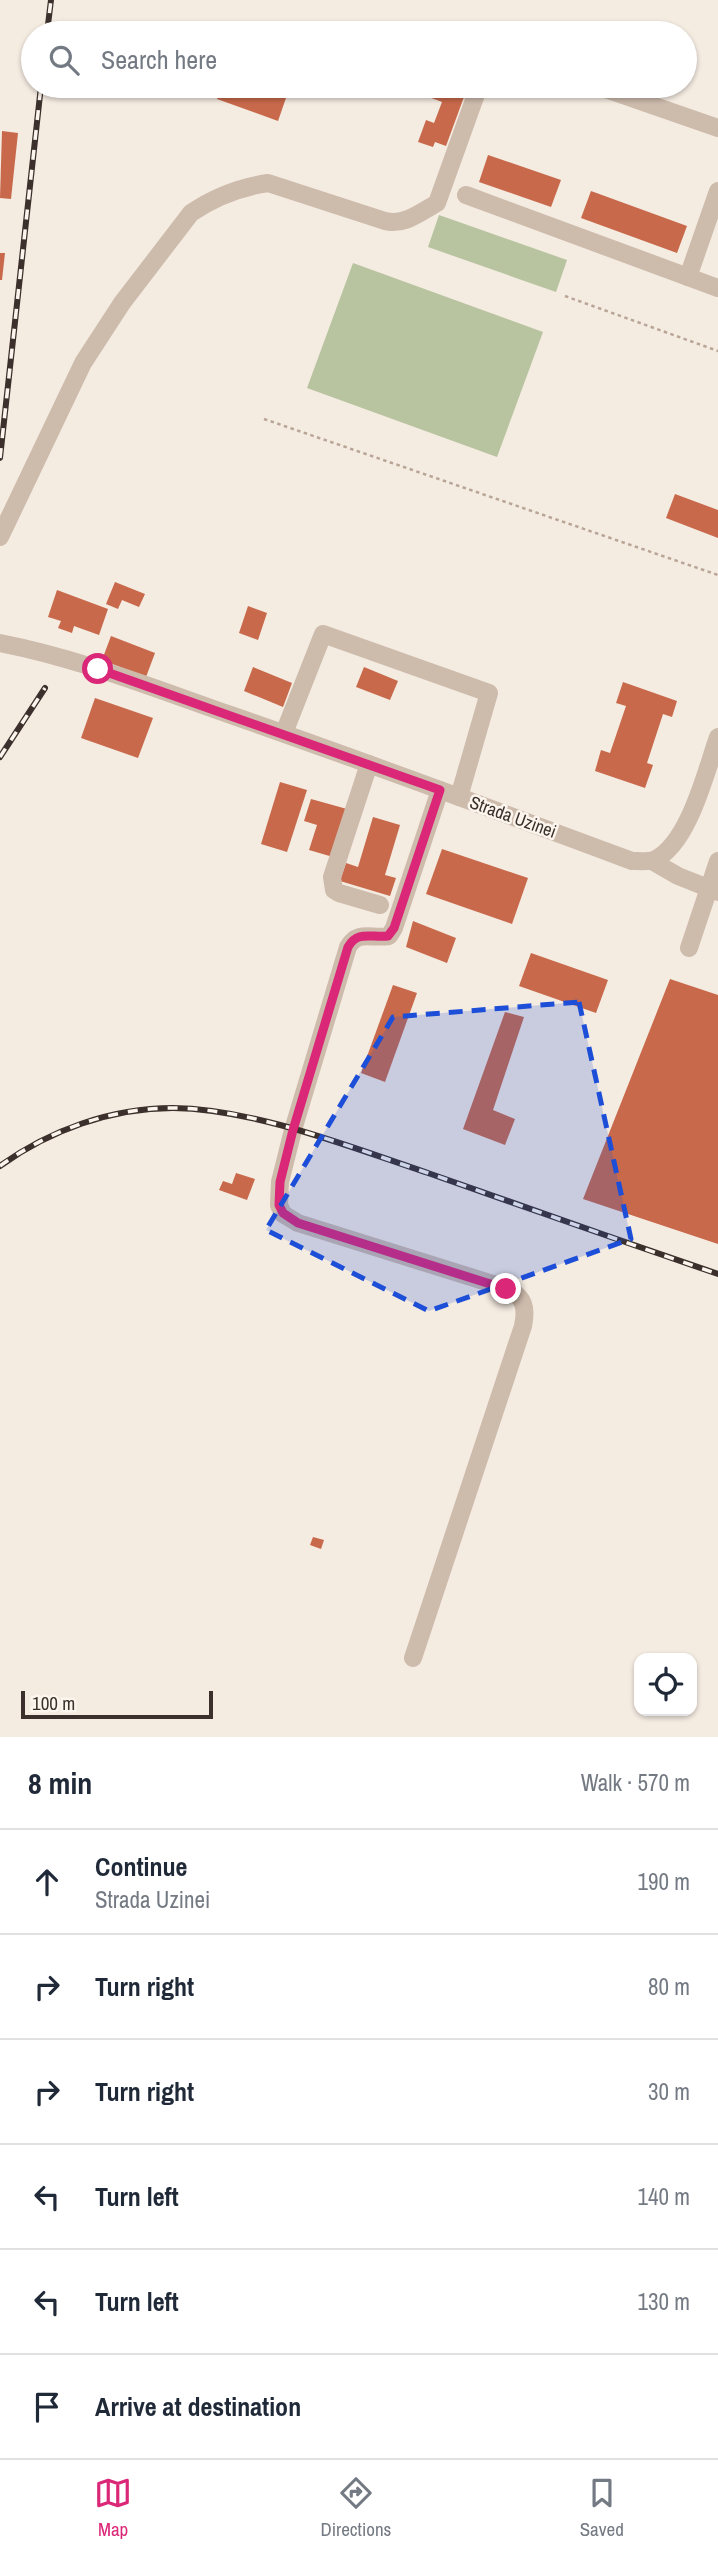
<!DOCTYPE html>
<html lang="en">
<head>
<meta charset="utf-8">
<style>
  body { margin:0; font-family:"Archivo Narrow",sans-serif; background:#f6f6f7; color:#1f2937 }
  .controls { position:absolute; right:21px; bottom:21px; display:grid; overflow:hidden; border-radius:14px; box-shadow:0 2px 5px #0004 }
  .controls button { width:63px; height:63px; display:grid; place-items:center; padding:0; border:0; border-bottom:2px solid #e0e1e3; background:#fff; color:#1f2937; font:35px sans-serif }
  .scale { position:absolute; left:21px; bottom:18px; width:192px; box-sizing:border-box; padding-left:7px; border:4px solid #3b302b; border-top:0; font-size:19px; line-height:24px; white-space:nowrap; color:#3b302b; -webkit-text-stroke:5px #fbf5ee; paint-order:stroke }
  .stop { position:absolute; width:21px; height:21px; margin:-16px; border:5px solid #db2777; border-radius:50%; background:#fff }
  .stop.end { background:#db2777; border-color:#fff; box-shadow:0 2px 7px #0008 }
  .list { margin:0; padding:0; list-style:none }
  h2 { display:flex; justify-content:space-between; align-items:center; height:91px; margin:0; padding:0 28px; font-size:30px }
  h2 small { font-size:23px; font-weight:400; color:#747a83 }
  .list li { display:grid; grid-template-columns:46px 1fr auto; gap:21px; align-items:center; box-sizing:border-box; height:105px; padding:0 28px; border-top:2px solid #e0e1e3 }
  .list b { display:block; font-size:26px; white-space:nowrap }
  .list p { margin:0; font-size:23px; white-space:nowrap; color:#747a83 }
  .list em { font-size:23px; font-style:normal; color:#747a83 }
  .icon { flex:none; width:38px; height:38px; fill:none; stroke:currentColor; stroke-width:2; stroke-linecap:round; stroke-linejoin:round }
  .map { position:relative; flex:none; width:718px; height:1737px; overflow:hidden }
  .search { position:absolute; background:#fff; box-shadow:0 2px 5px #0004; left:21px; right:21px; top:21px; height:77px; display:flex; align-items:center; gap:18px; box-sizing:border-box; padding:0 24px; border-radius:38px; color:#747a83; font-size:26px }
  .sheet { height:721px; background:#fff }
  nav { display:flex; justify-content:space-around; align-items:center; box-sizing:border-box; height:98px; border-top:2px solid #e0e1e3; background:#fff; font-size:19px; color:#747a83 }
  nav a { display:grid; justify-items:center; gap:4px }
  nav .on { color:#db2777 }
  .map>svg:first-child { display:block }
  .green { fill:#b8c4a0 }
  .building { fill:#c8694b }
  .lines { fill:none; stroke-linecap:round; stroke-linejoin:round }
  .path { stroke:#b9a596; stroke-width:2.5; stroke-dasharray:3.5 3.5; stroke-linecap:butt }
  .minor { stroke:#cdbbac; stroke-width:18 }
  .rail-casing { stroke:#3b302b; stroke-width:6 }
  .rail { stroke:#fbf5ee; stroke-width:3.5; stroke-dasharray:10; stroke-linecap:butt }
  .route { stroke:#db2777; stroke-width:9 }
  .marked { fill:#1d4ed8; fill-opacity:0.2; stroke:#1d4ed8; stroke-width:5; stroke-dasharray:14 9; stroke-linejoin:round }
  .labels { text-anchor:middle; stroke-width:5; stroke-linejoin:round; paint-order:stroke }
  .street-label { font-size:18px; fill:#3b302b; stroke:#fbf5ee }
</style>
</head>
<body>
<div class="map">
<svg width="718" height="1737" viewBox="0 0 718 1737">
  <rect width="100%" height="100%" fill="#f4ebe1"/>
  <g class="green">
    <polygon points="439,215 567,260 556,292 428,247"/>
    <polygon points="353,263 543,332 497,457 307,388"/>
  </g>
  <g class="building">
    <polygon points="222,86 251,86 286,98 278,121 217,99"/>
    <polygon points="415,86 468,86 446,146 435,142 433,147 418,142 426,120 434,123 442,102 413,91"/>
    <polygon points="2,131 18,133 11,199 0,198"/>
    <polygon points="488,155 561,180 551,207 479,182"/>
    <polygon points="591,191 687,226 677,253 581,218"/>
    <polygon points="0,253 5,253 2,280 0,280"/>
    <polygon points="675,494 718,510 718,538 666,518"/>
    <polygon points="115,582 145,594 139,607 122,600 118,609 106,604"/>
    <polygon points="57,590 108,609 99,635 74,626 72,633 58,628 61,621 48,617"/>
    <polygon points="248,606 267,613 258,640 239,633"/>
    <polygon points="111,636 155,653 146,677 102,660"/>
    <polygon points="253,667 292,683 283,707 244,691"/>
    <polygon points="364,667 398,681 390,700 356,687"/>
    <polygon points="623,682 677,701 672,717 663,714 647,763 653,765 645,788 595,771 601,750 610,753 626,706 616,703"/>
    <polygon points="95,698 153,718 138,758 81,738"/>
    <polygon points="280,782 307,790 287,852 261,844"/>
    <polygon points="311,799 347,809 333,857 309,850 317,825 304,821"/>
    <polygon points="373,817 400,825 385,875 396,878 390,896 340,881 346,863 358,867"/>
    <polygon points="442,849 528,878 512,924 426,894"/>
    <polygon points="413,921 456,938 447,963 406,947"/>
    <polygon points="531,953 608,980 596,1013 519,986"/>
    <polygon points="670,979 718,995 718,1244 583,1199"/>
    <polygon points="393,985 417,993 385,1082 361,1073"/>
    <polygon points="505,1012 524,1017 493,1110 515,1119 505,1145 463,1129"/>
    <polygon points="236,1173 255,1179 247,1200 219,1190 223,1181 232,1184"/>
    <polygon points="313,1537 324,1540 321,1549 310,1545"/>
  </g>
  <g class="lines">
    <g class="path">
      <polyline points="565,296 718,351"/>
      <polyline points="264,419 718,575"/>
    </g>
    <g class="minor">
      <polyline points="597,86 718,128"/>
      <polyline points="466,195 718,288"/>
      <polyline points="688,277 718,191"/>
      <path d="M0 537 83 363 122 303 191 213C213 198 241 187 268 183L385 221C404 226 421 212 437 203L479 86"/>
      <path d="M0 643C78 658 153 688 228 714 363 761 498 811 632 861 638 861 648 862 654 860 689 844 706 771 718 737"/>
      <polyline points="284,733 323,634 489,693 459,797"/>
      <polyline points="369,764 332,877 334,890 339,893 380,905"/>
      <polyline points="652,861 678,876 718,892"/>
      <polyline points="689,948 718,861"/>
      <path d="M413 1658 523 1326C529 1298 518 1293 493 1284L298 1223 283 1214 279 1205 280 1182 293 1130 348 947C358 930 371 939 389 936L394 928 440 790"/>
    </g>
    <g class="rail-casing">
      <g id="rail">
        <polyline points="47,33 51,0"/>
        <polyline points="0,458 41,86"/>
        <polyline points="0,757 45,688"/>
        <path d="M0 1166C50 1130 111 1108 173 1108 255 1109 350 1147 428 1173 525 1207 621 1241 718 1274"/>
      </g>
    </g>
    <use href="#rail" class="rail"/>
  </g>
  <g class="lines">
    <path class="route" d="M98 669 440 790 394 928 388 936C371 938 358 930 348 947L293 1130 280 1182 279 1205 283 1213 298 1223 506 1289"/>
  </g>
  <path class="marked" d="M579 1002 631 1239 429 1311 266 1230 393 1017Z"/>
  <g class="labels">
    <g class="street-label">
      <text transform="translate(513 817) rotate(20)" y="6">Strada Uzinei</text>
    </g>
  </g>
</svg>
<div class="controls">
<button><svg class="icon" aria-label="locate" viewBox="0 0 24 24"><circle cx="12" cy="12" r="6"/><path d="M12 2v4M12 18v4M2 12h4M18 12h4"/></svg></button>
</div>
<div class="scale">100 m</div>
<div class="stop" style="left:98px;top:669px"></div>
<div class="stop end" style="left:506px;top:1289px"></div>
<div class="search"><svg class="icon" aria-label="search" viewBox="0 0 24 24"><circle cx="10" cy="10" r="6"/><path d="M15 15l6 6"/></svg>Search here</div>
</div>
<section class="sheet">
<h2>8 min<small>Walk · 570 m</small></h2>
<ul class="list">
<li><svg class="icon" aria-label="ahead" viewBox="0 0 24 24"><path d="M12 20V5M6 11l6-6 6 6"/></svg><div><b>Continue</b><p>Strada Uzinei</p></div><em>190 m</em></li>
<li><svg class="icon" aria-label="right" viewBox="0 0 24 24"><path d="M7 20v-9h11M14 6l5 5-5 5"/></svg><div><b>Turn right</b></div><em>80 m</em></li>
<li><svg class="icon" aria-label="right" viewBox="0 0 24 24"><path d="M7 20v-9h11M14 6l5 5-5 5"/></svg><div><b>Turn right</b></div><em>30 m</em></li>
<li><svg class="icon" aria-label="left" viewBox="0 0 24 24"><path d="M17 20v-9H6M10 6l-5 5 5 5"/></svg><div><b>Turn left</b></div><em>140 m</em></li>
<li><svg class="icon" aria-label="left" viewBox="0 0 24 24"><path d="M17 20v-9H6M10 6l-5 5 5 5"/></svg><div><b>Turn left</b></div><em>130 m</em></li>
<li><svg class="icon" aria-label="arrive" viewBox="0 0 24 24"><path d="M6 21V4h12l-3 4 3 4H6"/></svg><div><b>Arrive at destination</b></div></li>
</ul>
</section>
<nav>
<a class="on"><svg class="icon" aria-label="map" viewBox="0 0 24 24"><path d="M3 6l6-2 6 2 6-2v14l-6 2-6-2-6 2zM9 4v14M15 6v14"/></svg>Map</a>
<a><svg class="icon" aria-label="directions" viewBox="0 0 24 24"><path d="M12 3l9 9-9 9-9-9zM9 14v-3h6M13 9l2 2-2 2"/></svg>Directions</a>
<a><svg class="icon" aria-label="saved" viewBox="0 0 24 24"><path d="M7 4h10v16l-5-4-5 4z"/></svg>Saved</a>
</nav>
</body>
</html>
